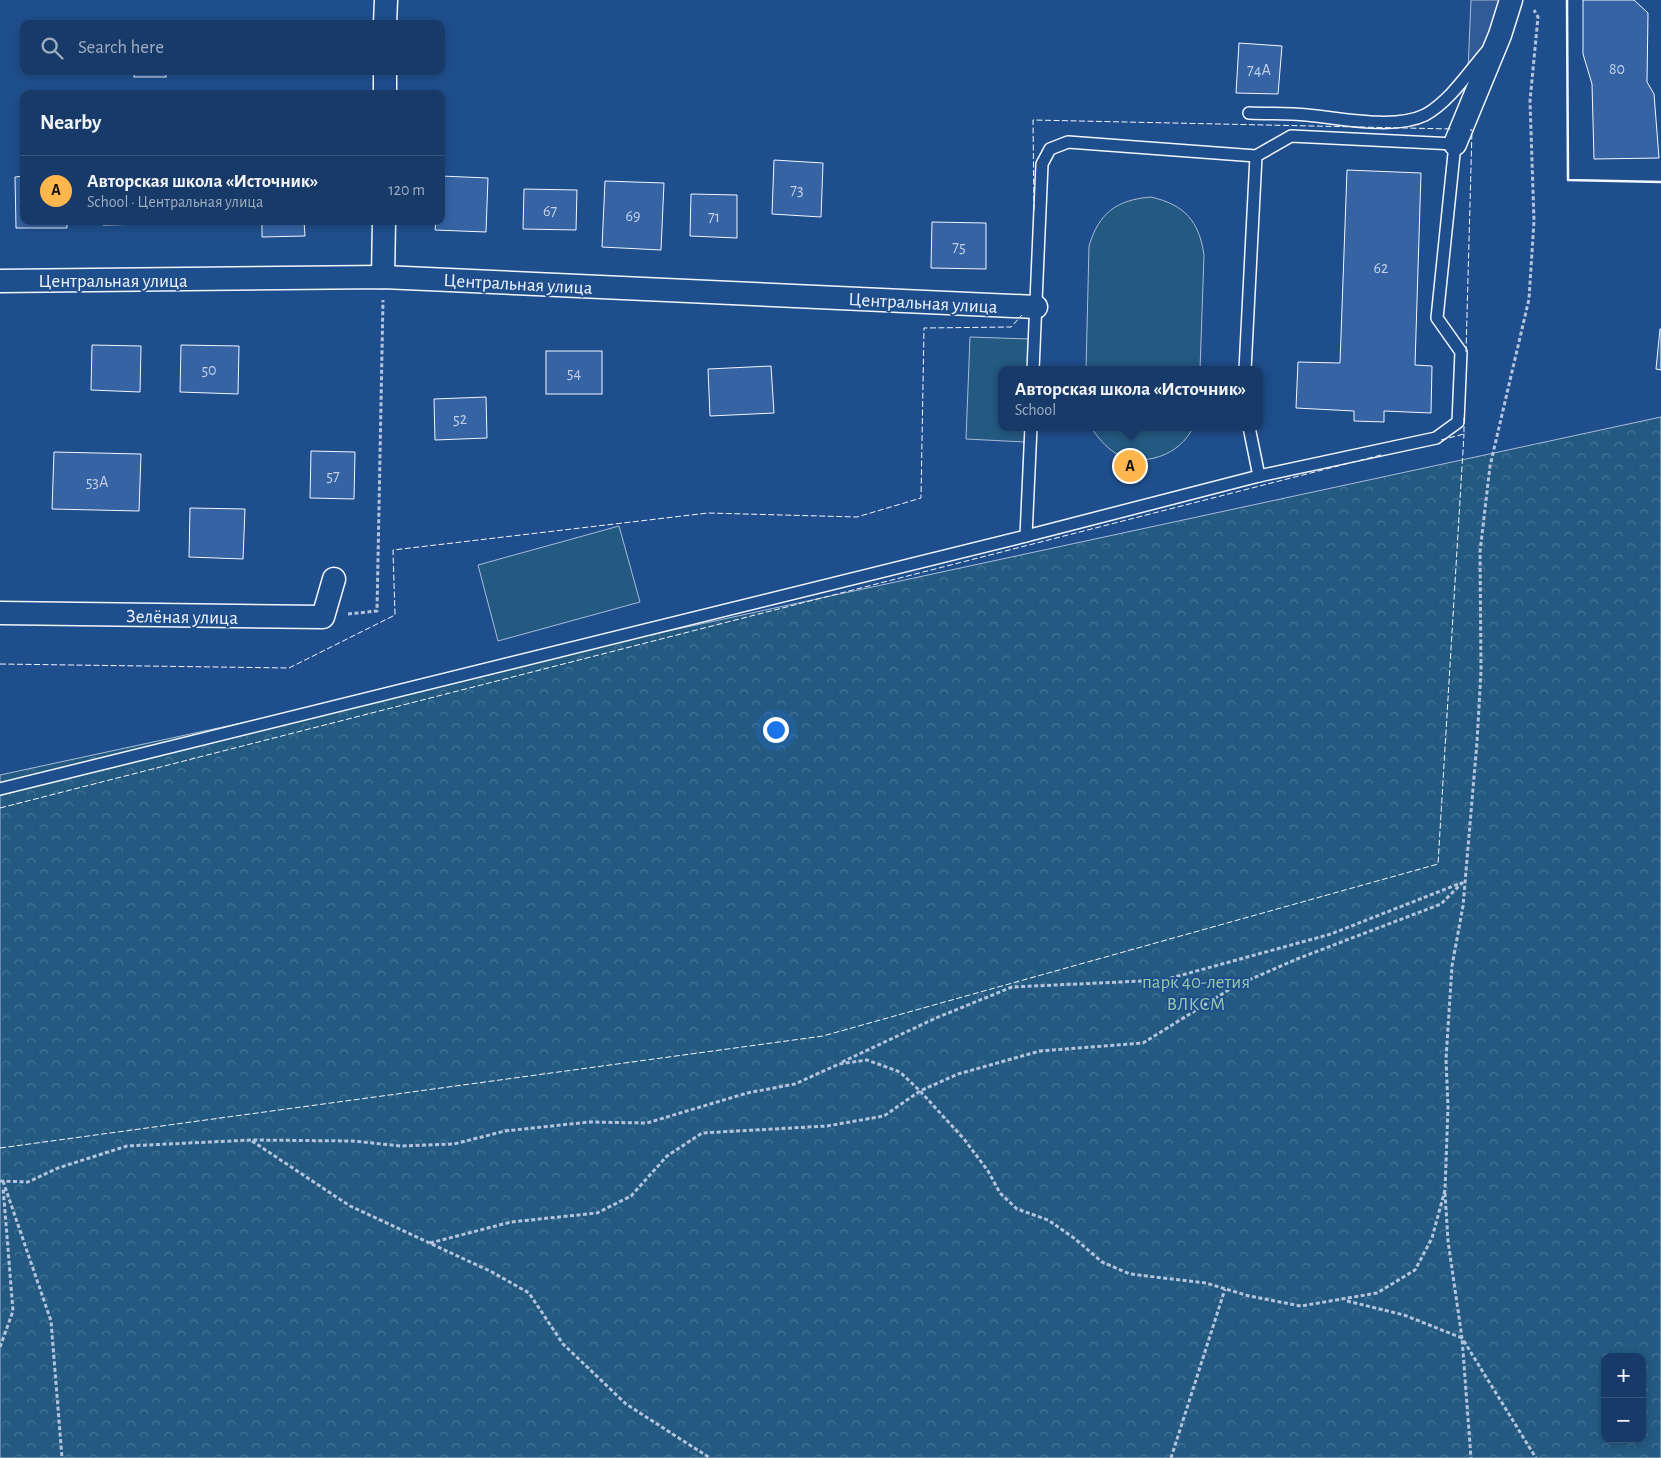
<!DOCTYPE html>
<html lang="en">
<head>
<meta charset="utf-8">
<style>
  body { margin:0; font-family:"Alegreya Sans",sans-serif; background:#20416f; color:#f1f3f6 }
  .controls { position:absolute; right:15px; bottom:15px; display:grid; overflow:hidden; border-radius:10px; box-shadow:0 2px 8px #0003 }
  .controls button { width:45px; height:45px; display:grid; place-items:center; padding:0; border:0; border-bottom:1px solid #36547d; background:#173a69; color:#f1f3f6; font:25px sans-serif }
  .you { position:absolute; left:775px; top:729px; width:18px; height:18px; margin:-12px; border:4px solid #fff; border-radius:50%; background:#1a73e8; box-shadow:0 0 0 8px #1a73e833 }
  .badge { display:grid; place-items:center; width:32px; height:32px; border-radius:50%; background:#ffb74d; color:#111; font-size:16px; font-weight:700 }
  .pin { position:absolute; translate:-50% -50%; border:2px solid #fff; box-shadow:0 1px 5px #0006 }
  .popup { position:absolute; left:998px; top:366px; width:265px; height:65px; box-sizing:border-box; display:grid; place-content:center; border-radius:10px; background:#173a69; filter:drop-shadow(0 1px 4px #0005); font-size:16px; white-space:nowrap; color:#9eadc0 }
  .popup b { font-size:19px; color:#f1f3f6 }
  .popup::after { content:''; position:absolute; left:50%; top:100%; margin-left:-10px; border:10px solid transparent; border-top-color:#173a69 }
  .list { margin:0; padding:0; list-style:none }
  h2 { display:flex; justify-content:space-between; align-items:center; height:65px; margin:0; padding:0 20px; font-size:21px }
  h2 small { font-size:16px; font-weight:400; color:#9eadc0 }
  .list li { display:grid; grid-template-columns:32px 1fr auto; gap:15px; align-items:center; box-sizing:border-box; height:70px; padding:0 20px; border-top:1px solid #36547d }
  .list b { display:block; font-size:19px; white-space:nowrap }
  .list p { margin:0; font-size:16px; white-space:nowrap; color:#9eadc0 }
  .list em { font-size:16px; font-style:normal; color:#9eadc0 }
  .icon { flex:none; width:28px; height:28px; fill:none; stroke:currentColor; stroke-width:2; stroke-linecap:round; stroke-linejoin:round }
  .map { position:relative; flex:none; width:1661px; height:1458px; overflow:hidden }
  .search { position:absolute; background:#173a69; box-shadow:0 2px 8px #0003; left:20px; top:20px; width:425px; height:55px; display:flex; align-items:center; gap:12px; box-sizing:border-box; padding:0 18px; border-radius:10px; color:#9eadc0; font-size:19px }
  .panel { position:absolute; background:#173a69; box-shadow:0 2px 8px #0003; left:20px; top:90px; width:425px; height:135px; border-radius:10px }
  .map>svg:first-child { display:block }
  .forest { fill:url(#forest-crowns); stroke:#a8bbd7; fill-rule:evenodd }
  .garden { fill:#245a82; stroke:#a8bbd7 }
  .parking { fill:#305b95; stroke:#a8bbd7 }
  .building { fill:#3563a3; stroke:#f2f6ff }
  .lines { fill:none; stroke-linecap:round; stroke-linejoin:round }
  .lane-casing { stroke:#f2f6ff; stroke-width:14 }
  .street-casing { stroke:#f2f6ff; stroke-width:25 }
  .path { stroke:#b3c4dc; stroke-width:3; stroke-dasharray:4 2.5; stroke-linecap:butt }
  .lane { stroke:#1f4e8c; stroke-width:11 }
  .street { stroke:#1f4e8c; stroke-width:22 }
  .fence { stroke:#f2f6ff; stroke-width:1; stroke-dasharray:6 2.5; stroke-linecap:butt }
  .wall { stroke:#f2f6ff; stroke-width:2.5 }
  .labels { text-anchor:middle; stroke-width:4; stroke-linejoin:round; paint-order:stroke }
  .number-label { font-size:16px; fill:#c3d1e8 }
  .street-label { font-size:19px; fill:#f2f6ff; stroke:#1f4e8c }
  .park-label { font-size:19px; fill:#97c8a6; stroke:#1f4e8c }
</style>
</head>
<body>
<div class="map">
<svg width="1661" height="1458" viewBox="0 0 1661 1458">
  <defs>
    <pattern id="forest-crowns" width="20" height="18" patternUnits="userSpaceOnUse" patternTransform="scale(1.25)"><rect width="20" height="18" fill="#245a82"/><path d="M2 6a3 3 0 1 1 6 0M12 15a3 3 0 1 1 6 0" fill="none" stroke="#447295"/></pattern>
  </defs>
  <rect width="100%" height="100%" fill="#1f4e8c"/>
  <path class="forest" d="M1661 417V1458H0V775ZM1605 1357H1642V1439H1605Z"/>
  <g class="garden">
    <path d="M1151 197C1185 205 1199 221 1204 255L1200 370H1086L1089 246C1099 213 1116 200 1151 197Z"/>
    <polygon points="970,337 1029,339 1028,370 1001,370 1001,427 1026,427 1025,442 966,439"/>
    <path d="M1091 427H1193C1181 455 1142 469 1115 453 1105 446 1098 438 1091 427Z"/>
    <polygon points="619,526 640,602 498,641 478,565"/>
  </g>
  <polygon class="parking" points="1471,0 1516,0 1468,70"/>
  <g class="building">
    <polygon points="1583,0 1634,0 1648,13 1647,82 1654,94 1659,158 1594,159 1592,84 1583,54"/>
    <polygon points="1239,43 1282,46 1278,94 1236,93"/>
    <rect x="134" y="71" width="32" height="6"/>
    <polygon points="774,160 823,163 821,217 772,214"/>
    <polygon points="1347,170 1421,173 1415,365 1432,366 1431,413 1384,411 1384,422 1354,421 1354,411 1296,408 1298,362 1340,363"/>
    <polygon points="24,176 24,221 67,221 67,228 16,228 15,177"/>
    <polygon points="441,176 488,178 486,232 435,230 436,221 441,221"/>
    <polygon points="605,181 664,183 661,250 602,247"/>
    <polygon points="524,189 577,190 576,230 523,229"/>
    <polygon points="691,194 737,195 737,238 690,236"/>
    <polygon points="103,221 152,221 152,224 103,225"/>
    <polygon points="262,221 304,221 305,236 262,237"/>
    <polygon points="932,222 986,223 986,269 931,268"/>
    <polygon points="1660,329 1661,329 1661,370 1656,369"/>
    <polygon points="92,345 141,346 140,392 91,390"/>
    <polygon points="181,345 239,346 238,394 180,392"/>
    <rect x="546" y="351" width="56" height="43"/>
    <polygon points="771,366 774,413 710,416 708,369"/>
    <polygon points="486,397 487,438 435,440 434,399"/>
    <polygon points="311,451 355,452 354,499 310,498"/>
    <polygon points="54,452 141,454 139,511 52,509"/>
    <polygon points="190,508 245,509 243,559 189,557"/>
  </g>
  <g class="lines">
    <g class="lane-casing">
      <g id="lane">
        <path d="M1249 113C1268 114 1288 113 1307 115 1340 118 1394 130 1425 115 1450 101 1468 73 1486 52"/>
        <polyline points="1245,370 1256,156"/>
        <polyline points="1249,427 1259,476"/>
        <polyline points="1026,536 1259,476 1436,438 1458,422 1461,352 1437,318 1455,144 1291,136 1256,156 1068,142 1050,149 1042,164 1033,370"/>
        <polyline points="0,789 1026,536 1031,427"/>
      </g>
    </g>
    <g class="street-casing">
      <g id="street">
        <polyline points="385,24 386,0"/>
        <polyline points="385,94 385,71"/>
        <polyline points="1455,144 1500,35 1511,0"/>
        <polyline points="383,277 384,221"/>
        <polyline points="0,281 383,277 1036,307"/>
        <polyline points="0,613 323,617 334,579"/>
      </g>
    </g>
    <g class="path">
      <polyline points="348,614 377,611 383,300"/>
      <polyline points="842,1062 936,1018 1012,987 1164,980 1331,934 1461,883"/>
      <polyline points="252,1141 350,1206 492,1272 529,1293 563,1344 626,1404 710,1458"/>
      <polyline points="0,1181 28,1182 58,1168 127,1146 252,1140 353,1141 401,1146 454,1144 505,1131 589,1122 647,1123 747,1093 795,1084 839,1064 867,1060 900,1072 920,1091 964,1139 988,1171 1000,1193 1017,1209 1048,1220 1074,1238 1102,1262 1130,1274 1206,1283 1249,1296 1301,1306 1377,1293 1415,1270 1432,1238 1445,1190 1448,1107 1446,1059 1452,966 1463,906 1477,742 1481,671 1480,552 1490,466 1529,299 1534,221 1530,101 1538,17 1534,10"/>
      <polyline points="3,1181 51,1321 62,1458"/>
      <polyline points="1445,1193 1448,1241 1462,1338 1536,1458"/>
      <polyline points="430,1243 511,1222 597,1213 631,1196 667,1156 702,1133 827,1126 884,1116 920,1091 958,1074 1040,1051 1143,1043 1235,986 1297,959 1441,904 1463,882"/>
      <polyline points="1347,1301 1404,1315 1462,1338 1471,1458"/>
      <polyline points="0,1347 13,1311 3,1187"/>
      <polyline points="1171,1458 1225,1289"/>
    </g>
    <use href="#lane" class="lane"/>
    <use href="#street" class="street"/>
    <g class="fence">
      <polyline points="1034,210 1033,120 1452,129"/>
      <polyline points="1466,352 1472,130 1470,130"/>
      <polyline points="1441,440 1464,434 1464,415"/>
      <polyline points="0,664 289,668 395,615 393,550 708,513 857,517 921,498 924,328 1011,327 1022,315"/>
      <polyline points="0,808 1381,455"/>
      <polyline points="0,1148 823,1036 1438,864 1464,434"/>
    </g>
    <polyline class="wall" points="1567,0 1568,180 1661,182"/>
  </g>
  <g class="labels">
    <g class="number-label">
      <text x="1617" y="74">80</text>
      <text x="1259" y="75">74А</text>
      <text x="797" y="195">73</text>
      <text x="550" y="216">67</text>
      <text x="633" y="221">69</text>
      <text x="714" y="222">71</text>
      <text x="959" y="252">75</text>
      <text x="1381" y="273">62</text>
      <text x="209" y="375">50</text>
      <text x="574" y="378">54</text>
      <text x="460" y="424">52</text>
      <text x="333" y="481">57</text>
      <text x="97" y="487">53А</text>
    </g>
    <g class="street-label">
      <text x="113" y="287">Центральная улица</text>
      <text transform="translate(518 283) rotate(3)" y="7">Центральная улица</text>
      <text transform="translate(923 302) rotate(3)" y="7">Центральная улица</text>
      <text transform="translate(182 616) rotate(1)" y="7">Зелёная улица</text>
    </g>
    <g class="park-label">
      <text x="1196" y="988">парк 40-летия<tspan x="1196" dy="22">ВЛКСМ</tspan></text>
    </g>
  </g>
</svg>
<div class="controls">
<button>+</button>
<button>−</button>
</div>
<div class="you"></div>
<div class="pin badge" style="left:1130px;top:466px">A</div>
<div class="popup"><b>Авторская школа «Источник»</b>School</div>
<div class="search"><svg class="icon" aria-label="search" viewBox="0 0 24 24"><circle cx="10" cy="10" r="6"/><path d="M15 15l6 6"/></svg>Search here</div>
<section class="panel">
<h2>Nearby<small></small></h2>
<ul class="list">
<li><span class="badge">A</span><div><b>Авторская школа «Источник»</b><p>School · Центральная улица</p></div><em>120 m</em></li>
</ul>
</section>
</div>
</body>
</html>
